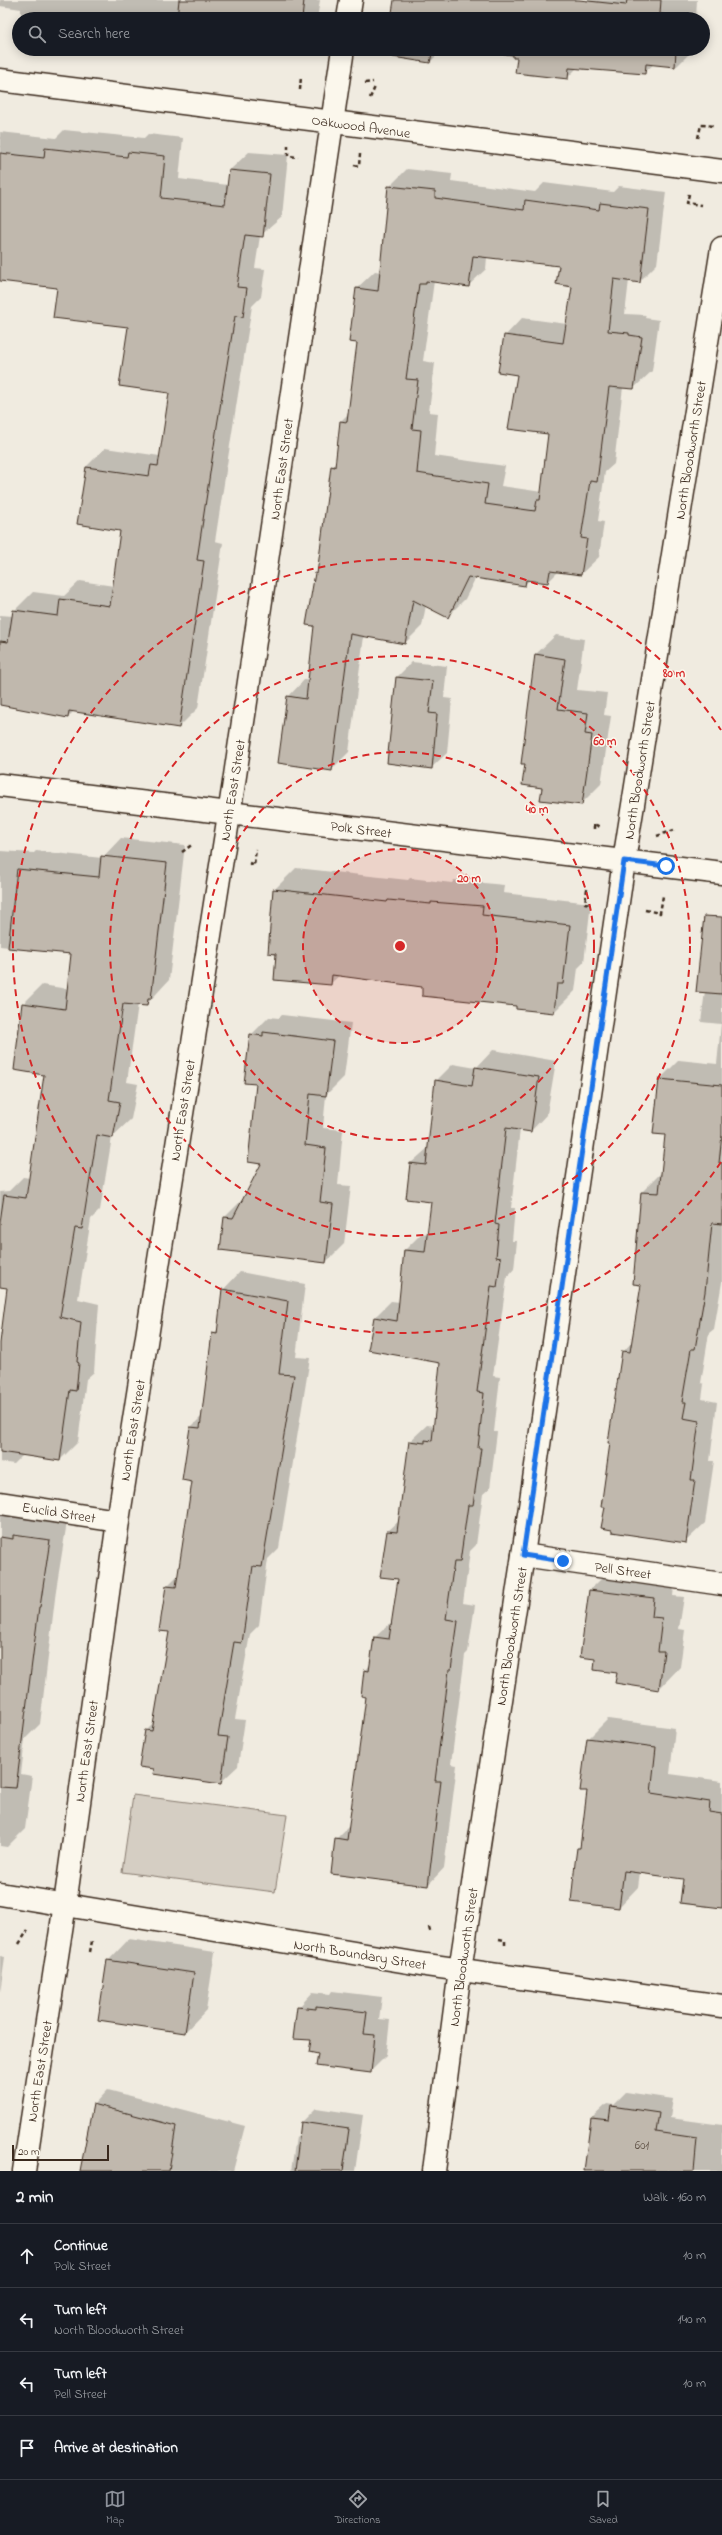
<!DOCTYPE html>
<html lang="en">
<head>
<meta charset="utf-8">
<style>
  body { margin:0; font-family:"Indie Flower",sans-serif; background:#20242c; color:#f1f3f6 }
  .scale { position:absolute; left:12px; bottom:10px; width:97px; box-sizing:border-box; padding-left:4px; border:2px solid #3b2a1e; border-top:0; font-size:11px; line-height:14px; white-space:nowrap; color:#3b2a1e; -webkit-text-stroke:3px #fbf7ec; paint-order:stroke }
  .stop { position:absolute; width:12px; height:12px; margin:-9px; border:3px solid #1a73e8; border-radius:50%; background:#fff }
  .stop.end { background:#1a73e8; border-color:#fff; box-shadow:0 1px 4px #0008 }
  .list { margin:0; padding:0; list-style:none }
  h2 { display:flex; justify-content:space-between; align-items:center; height:52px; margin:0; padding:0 16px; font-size:17px }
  h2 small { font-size:13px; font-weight:400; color:#9ea1a6 }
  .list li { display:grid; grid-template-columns:26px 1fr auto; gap:12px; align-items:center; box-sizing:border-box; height:64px; padding:0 16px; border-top:1px solid #363941 }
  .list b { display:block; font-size:15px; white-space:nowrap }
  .list p { margin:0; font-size:13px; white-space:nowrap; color:#9ea1a6 }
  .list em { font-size:13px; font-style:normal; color:#9ea1a6 }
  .icon { flex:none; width:22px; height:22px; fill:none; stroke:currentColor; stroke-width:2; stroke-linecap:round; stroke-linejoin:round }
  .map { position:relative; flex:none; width:722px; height:2171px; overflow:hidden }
  .search { position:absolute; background:#171b24; box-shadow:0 2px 10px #0003; left:12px; right:12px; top:12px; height:44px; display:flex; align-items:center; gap:10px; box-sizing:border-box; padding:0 14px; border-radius:22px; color:#9ea1a6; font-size:15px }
  .sheet { height:308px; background:#171b24 }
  nav { display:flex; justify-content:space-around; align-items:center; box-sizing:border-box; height:56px; border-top:1px solid #363941; background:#171b24; font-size:11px; color:#9ea1a6 }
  nav a { display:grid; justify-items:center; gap:2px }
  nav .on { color:#8c9099 }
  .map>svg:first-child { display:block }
  .green { fill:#d5cec3; stroke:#887c70 }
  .shadow { fill:#0003; fill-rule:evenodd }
  .building { fill:#c0b8ad; stroke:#3b2a1e; fill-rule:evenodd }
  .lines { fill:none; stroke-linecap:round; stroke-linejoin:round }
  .minor-casing { stroke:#3b2a1e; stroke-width:25 }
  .tertiary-casing { stroke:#3b2a1e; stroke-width:25 }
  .path { stroke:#3b2a1e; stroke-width:2.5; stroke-dasharray:4 3; stroke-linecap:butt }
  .minor { stroke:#fbf7ec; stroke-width:22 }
  .tertiary { stroke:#fbf7ec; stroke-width:22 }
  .route { stroke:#1a73e8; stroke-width:5 }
  .ring { fill:none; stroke:#d62828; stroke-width:2; stroke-dasharray:7 5 }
  .labels { text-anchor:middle; stroke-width:3; stroke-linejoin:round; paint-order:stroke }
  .number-label { font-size:12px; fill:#5c4e42 }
  .street-label { font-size:14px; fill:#3b2a1e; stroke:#fbf7ec }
  .centre { fill:#d62828; stroke:#fbf7ec; stroke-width:2 }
  .ring-label { font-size:12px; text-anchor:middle; font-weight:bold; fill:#d62828; stroke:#fbf7ec; stroke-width:3; stroke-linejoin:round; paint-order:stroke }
</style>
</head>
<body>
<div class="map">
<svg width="722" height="2171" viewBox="0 0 722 2171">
  <rect width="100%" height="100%" fill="#f0ebe0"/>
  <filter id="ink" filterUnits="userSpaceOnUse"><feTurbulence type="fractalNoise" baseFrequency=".025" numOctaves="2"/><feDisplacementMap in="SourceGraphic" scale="8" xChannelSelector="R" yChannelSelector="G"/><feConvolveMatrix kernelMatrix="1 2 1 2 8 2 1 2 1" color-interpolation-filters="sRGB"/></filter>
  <g filter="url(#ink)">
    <polygon class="green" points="133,1795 287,1815 275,1892 122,1872"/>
    <g class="shadow">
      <polygon points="0,0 320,0 317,19 54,19 21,14 21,9 0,6"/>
      <polygon points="395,0 697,0 696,19 392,19"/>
      <polygon points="280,49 299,49 297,51"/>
      <polygon points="395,49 443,49 430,62"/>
      <polygon points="472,49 694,49 677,66 654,64 644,73 579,66 567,78 514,54"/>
      <polygon points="64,130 144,138 148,134 183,138 179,179 228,185 230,170 249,152 288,155 282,217 260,236 255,268 265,269 261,297 252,306 236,407 215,541 223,543 198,708 179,727 74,711 68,717 0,704 0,615 13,616 14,611 33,592 64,596 80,581 114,586 121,530 86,467 105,448 160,456 170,392 129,326 58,287 0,280 0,132 56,138"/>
      <path d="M407 169 452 174 451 181 535 192 544 183 613 192 619 186 666 192 657 264 639 282 629 280 625 314 646 315 645 318 659 320 652 371 634 388 623 387 614 464 605 472 598 521 604 522 599 557 581 574 559 571 548 582 529 580 525 585 476 577 465 599 448 616 426 605 422 626 405 643 364 636 349 752 331 770 288 697 305 679 309 680 316 625 315 574 318 571 332 467 336 463 341 421 349 413 358 342 350 341 357 288 375 271 381 272 389 187ZM487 257 560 265 573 286 567 324 522 318 505 336 518 374 549 434 542 492 501 486 505 466 434 456 438 413 429 412 435 363 423 361 434 281 468 286 486 269Z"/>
      <polygon points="556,635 584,639 577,690 607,693 604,715 611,716 601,784 581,804 543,787 536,654"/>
      <polygon points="412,662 447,666 444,698 452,699 447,753 431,768 397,677"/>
      <polygon points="121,838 185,845 169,980 146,1005 138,1004 127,1082 138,1084 131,1119 112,1137 100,1210 91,1219 78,1299 99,1304 94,1372 86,1379 78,1442 60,1460 23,1455 14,1464 0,1462 0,1333 2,1333 8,1287 0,1286 0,1192 9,1191 23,1177 30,1178 45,1074 23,1004 42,985 68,989 72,954 0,946 0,851 34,853 36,851 102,858"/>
      <polygon points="296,868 408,880 410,878 452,883 454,880 504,885 503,893 591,903 584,962 578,968 575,991 554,1012 424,986 340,975 330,984 277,953 274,890"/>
      <polygon points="722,934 722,1282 714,1329 709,1333 701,1383 704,1384 702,1399 717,1402 710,1461 714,1461 705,1523 685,1542 606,1507 623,1352 632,1342 642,1284 634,1283 642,1192 662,1172 666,1134 660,1079 679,1060 717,1064 721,1024 701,1022 705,991"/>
      <polygon points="282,1015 351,1023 344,1077 326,1095 323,1128 343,1130 338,1185 351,1186 344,1244 326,1262 225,1217 243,1199 263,1163 257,1083 251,1035 269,1017 279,1018"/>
      <polygon points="493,1050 556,1061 547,1114 531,1131 520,1129 511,1208 515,1208 512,1241 517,1241 514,1269 507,1277 493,1376 500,1377 494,1432 497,1432 490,1488 483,1494 476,1545 470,1551 463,1603 475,1605 468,1652 465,1655 451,1764 457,1765 444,1868 428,1885 336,1839 350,1825 367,1696 365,1671 370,1665 374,1638 393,1621 399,1579 388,1531 399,1521 410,1441 427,1425 435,1426 441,1362 375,1317 391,1301 400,1302 405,1250 422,1233 428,1234 432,1201 411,1163 429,1147 436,1081 453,1064 476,1068"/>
      <polygon points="240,1272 305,1284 296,1357 310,1358 279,1548 268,1559 259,1625 250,1634 235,1719 245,1720 238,1766 220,1783 155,1769 146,1731 155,1722 170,1631 160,1630 167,1586 179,1574 193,1481 183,1479 191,1427 202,1416 213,1334 219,1328 223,1290"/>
      <polygon points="0,1513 67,1522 56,1590 40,1724 25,1739 21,1774 32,1776 25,1829 7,1847 0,1846"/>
      <polygon points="612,1568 675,1577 673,1596 684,1597 679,1629 685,1630 680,1667 659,1689 618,1672 596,1658 581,1656 590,1590"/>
      <polygon points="608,1719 675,1728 670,1774 722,1781 722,1907 684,1878 640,1872 638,1887 619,1907 578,1848 582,1845 589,1790 588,1739"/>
      <polygon points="129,1939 215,1952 206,2010 185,2032 108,1961"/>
      <polygon points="0,1956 5,1957 0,1992"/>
      <polygon points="332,1991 382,1997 379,2019 390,2020 386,2056 370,2072 319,2053 312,2040 298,2008 313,1992 330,1994"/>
      <polygon points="108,2090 245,2126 233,2171 81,2171 94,2105"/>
      <polygon points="626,2092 673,2099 670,2118 722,2125 722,2171 585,2171 592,2118 607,2104 613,2105"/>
      <polygon points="316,2108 363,2115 355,2171 291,2171 296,2137 301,2133 302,2122"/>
    </g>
    <g class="building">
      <polygon points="179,0 304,0 302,19 177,19"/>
      <polygon points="394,0 579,0 626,5 627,0 661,0 660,14 680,16 680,19 391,19"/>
      <polygon points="394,49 433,49 430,63 393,57"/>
      <polygon points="464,49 676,49 675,67 646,64 645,74 569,68 568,79 515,73 517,58 513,58 513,55"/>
      <polygon points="45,148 127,157 128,152 165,156 161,198 225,205 229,170 270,174 263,237 245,235 237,287 247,288 243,317 235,316 217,426 197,560 204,561 179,728 69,711 68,718 0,705 0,641 8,642 13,610 58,616 60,599 110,606 120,531 77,524 86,467 149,476 151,465 158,466 169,393 119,386 128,327 53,318 57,288 0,281 0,153 44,158"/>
      <path d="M388 186 435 191V198L524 210 525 200 599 210 600 203 649 209 640 283 614 279 608 331 629 333V335L642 337 634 389 609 387 597 482 590 481 581 538 587 539 581 575 550 571 548 583 526 580 525 586 468 577 448 618 413 600 405 644 350 634 332 771 278 763 287 696 306 699 314 626 306 625 315 573 317 574 331 466 335 467 340 421 347 422 357 343 349 342 356 288 378 291ZM473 256 559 266 556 284 572 287 563 343 504 335 498 372 517 375 508 429 548 434 540 500H537L535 511 485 504 488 484 417 473 421 430 412 429 418 380 406 379 419 284H426V281L469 287Z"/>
      <polygon points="535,654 565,659 558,709 588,713 585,734 592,735 582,805 540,800 542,788 522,785 525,764 521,764"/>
      <polygon points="396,677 433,681 429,713 437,714 432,769 387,763"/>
      <polygon points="101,856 167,863 151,999 148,999 147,1006 123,1004 109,1100 120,1102 113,1138 97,1135 82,1229 75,1228 60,1317 81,1322 77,1362 79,1363 76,1391 70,1390 60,1461 0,1452 0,1343 7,1288 0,1287 0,1222 4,1195 26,1198 44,1075 14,1070 22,1003 65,1009 71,954 8,948 17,869 99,877"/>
      <polygon points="273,889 387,902 388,900 431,904 431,902 483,906 482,915 570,925 563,984 557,984 554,1013 516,1009 516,1006 422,996 422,987 332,975 331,985 274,980 276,954 268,953"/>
      <polygon points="704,916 722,917 722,994 696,992"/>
      <polygon points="263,1032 333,1041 326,1096 310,1094 305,1145 326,1148 320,1202 333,1204 326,1263 220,1250 224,1217 233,1218 261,1164 248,1162 256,1084 244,1083 250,1034 263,1036"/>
      <polygon points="475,1067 539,1077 531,1132 506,1128 495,1224 499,1225 496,1257 501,1258 497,1287 491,1286 477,1392 484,1393 478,1448 481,1448 473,1505 468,1505 460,1562 454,1562 446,1619 458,1621 451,1670 449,1670 435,1781 441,1781 428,1886 331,1874 335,1838 347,1840 366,1697 361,1696 364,1670 369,1671 374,1637 389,1639 398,1579 380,1577 387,1531 397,1532 409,1441 425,1443 425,1440 432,1441 440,1363 368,1350 374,1317 397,1321 404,1250 425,1252 431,1202 406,1199 410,1163 426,1165 435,1080 472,1086"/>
      <polygon points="659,1079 722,1085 722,1135 719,1163 722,1163 722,1224 712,1223 705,1292 695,1349 691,1349 682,1402 686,1402 683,1418 699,1421 691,1480 695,1480 686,1543 612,1532 612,1530 601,1528 605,1507 601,1507 610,1443 608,1443 622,1351 630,1352 641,1285 633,1284 641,1192 659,1193 665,1135 653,1134"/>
      <polygon points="222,1289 288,1301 279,1374 294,1375 262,1567 253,1566 242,1643 234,1642 218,1736 228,1737 221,1784 153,1774 154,1769 139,1767 145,1730 152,1731 169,1632 159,1631 166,1586 176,1587 192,1482 182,1480 190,1427 200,1428 212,1333 217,1334"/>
      <polygon points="13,1535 50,1540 40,1607 39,1607 16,1788 0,1787 0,1537 13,1539"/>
      <polygon points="589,1590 654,1598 652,1617 662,1618 658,1651 664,1651 659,1690 615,1683 617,1673 594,1670 595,1659 580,1657"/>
      <polygon points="587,1738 656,1747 651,1793 710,1802 709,1812 722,1814 722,1908 680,1903 683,1879 624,1871 619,1908 571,1902 575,1863 577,1848 580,1848 587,1791 580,1791"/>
      <polygon points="107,1960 194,1973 185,2033 98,2020"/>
      <polygon points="316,2006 367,2012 364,2034 375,2035 371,2073 316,2066 318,2054 309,2052 311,2040 293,2039 297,2007 316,2009"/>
      <polygon points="93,2104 176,2126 169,2171 80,2171"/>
      <polygon points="611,2106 659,2113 656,2132 697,2138 694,2171 584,2171 591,2118 609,2120"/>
      <polygon points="301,2122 349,2129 343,2171 295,2171"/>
    </g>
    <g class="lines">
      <g class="minor-casing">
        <g id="minor">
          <polyline points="348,19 351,0"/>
          <polyline points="0,785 722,873"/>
          <polyline points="0,1503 118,1521"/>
          <polyline points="523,1555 722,1584"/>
          <polyline points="24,2171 65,1904 118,1521 233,789 343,49"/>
          <polyline points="434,2171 460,1970 523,1555 624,861 722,248"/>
        </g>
      </g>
      <g class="tertiary-casing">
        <g id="tertiary">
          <polyline points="0,80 722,171"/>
          <polyline points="0,1894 426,1965 722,2006"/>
        </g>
      </g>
      <g class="path">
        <polyline points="365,83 373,82"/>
        <polyline points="300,90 301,76"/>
        <polyline points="370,98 375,87"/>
        <polyline points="698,138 701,125 714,126"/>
        <polyline points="288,145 288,156 298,157"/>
        <polyline points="354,165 359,166 360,154"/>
        <polyline points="689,194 687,203 701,205"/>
        <polyline points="594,829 594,824 600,827"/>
        <polyline points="657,836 674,830"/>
        <polyline points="182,852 193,844"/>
        <polyline points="249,863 254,865 256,849"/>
        <polyline points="587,889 585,903 590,904"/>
        <polyline points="645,910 660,913 663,896"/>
        <polyline points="429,1927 430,1931"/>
        <polyline points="499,1939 505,1940 505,1945"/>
        <polyline points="19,1944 28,1930"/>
        <polyline points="90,1952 92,1941"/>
      </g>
      <use href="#minor" class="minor"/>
      <use href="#tertiary" class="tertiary"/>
    </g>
  </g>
  <g class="lines" filter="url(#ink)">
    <polyline class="route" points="563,1561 523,1555 624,861 666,866"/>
  </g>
  <circle cx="400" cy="946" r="97" fill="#d62828" fill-opacity=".12"/>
  <g class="ring">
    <circle cx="400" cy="946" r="97"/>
    <circle cx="400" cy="946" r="194"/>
    <circle cx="400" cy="946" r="290"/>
    <path d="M721 1162A387 387 0 1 1 721 730"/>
  </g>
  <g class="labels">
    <g class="number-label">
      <text x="642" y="2149">601</text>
    </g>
    <g class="street-label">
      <text transform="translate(361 126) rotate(8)" y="5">Oakwood Avenue</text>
      <text transform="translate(690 450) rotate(-81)" y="5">North Bloodworth Street</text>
      <text transform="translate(281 469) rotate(-82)" y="5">North East Street</text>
      <text transform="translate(639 770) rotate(-81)" y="5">North Bloodworth Street</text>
      <text transform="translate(232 790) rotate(-81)" y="5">North East Street</text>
      <text transform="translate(361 829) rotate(7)" y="5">Polk Street</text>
      <text transform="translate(182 1110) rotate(-81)" y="5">North East Street</text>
      <text transform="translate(132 1430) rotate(-81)" y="5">North East Street</text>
      <text transform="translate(59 1512) rotate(9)" y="5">Euclid Street</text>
      <text transform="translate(623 1570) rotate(8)" y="5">Pell Street</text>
      <text transform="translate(511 1636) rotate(-81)" y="5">North Bloodworth Street</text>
      <text transform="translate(86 1751) rotate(-82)" y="5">North East Street</text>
      <text transform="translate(360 1954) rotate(9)" y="5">North Boundary Street</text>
      <text transform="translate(463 1957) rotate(-82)" y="5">North Bloodworth Street</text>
      <text transform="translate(39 2071) rotate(-81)" y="5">North East Street</text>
    </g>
  </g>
  <circle cx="400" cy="946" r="6" class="centre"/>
  <g class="ring-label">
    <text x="674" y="677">80 m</text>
    <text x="605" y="745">60 m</text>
    <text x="537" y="813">40 m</text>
    <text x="469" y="882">20 m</text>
  </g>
</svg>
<div class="scale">20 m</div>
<div class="stop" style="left:666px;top:866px"></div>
<div class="stop end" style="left:563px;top:1561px"></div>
<div class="search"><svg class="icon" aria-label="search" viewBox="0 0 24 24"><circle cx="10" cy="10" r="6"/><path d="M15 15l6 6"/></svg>Search here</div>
</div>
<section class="sheet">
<h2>2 min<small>Walk · 160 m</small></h2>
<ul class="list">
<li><svg class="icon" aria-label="ahead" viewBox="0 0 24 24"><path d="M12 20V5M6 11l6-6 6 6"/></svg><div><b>Continue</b><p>Polk Street</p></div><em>10 m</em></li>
<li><svg class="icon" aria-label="left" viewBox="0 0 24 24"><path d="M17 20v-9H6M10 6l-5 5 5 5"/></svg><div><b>Turn left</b><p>North Bloodworth Street</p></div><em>140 m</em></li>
<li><svg class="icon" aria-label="left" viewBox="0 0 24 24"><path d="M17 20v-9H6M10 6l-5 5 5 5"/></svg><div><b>Turn left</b><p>Pell Street</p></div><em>10 m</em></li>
<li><svg class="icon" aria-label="arrive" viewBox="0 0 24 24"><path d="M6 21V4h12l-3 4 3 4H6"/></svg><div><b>Arrive at destination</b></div></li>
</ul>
</section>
<nav>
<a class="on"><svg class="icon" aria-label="map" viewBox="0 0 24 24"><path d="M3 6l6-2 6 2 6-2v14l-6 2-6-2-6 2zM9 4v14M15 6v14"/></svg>Map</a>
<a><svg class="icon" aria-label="directions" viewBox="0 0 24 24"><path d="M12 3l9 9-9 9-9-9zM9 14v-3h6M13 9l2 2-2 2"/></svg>Directions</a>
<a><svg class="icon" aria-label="saved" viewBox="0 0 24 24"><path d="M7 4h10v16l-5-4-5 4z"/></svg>Saved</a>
</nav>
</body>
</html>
